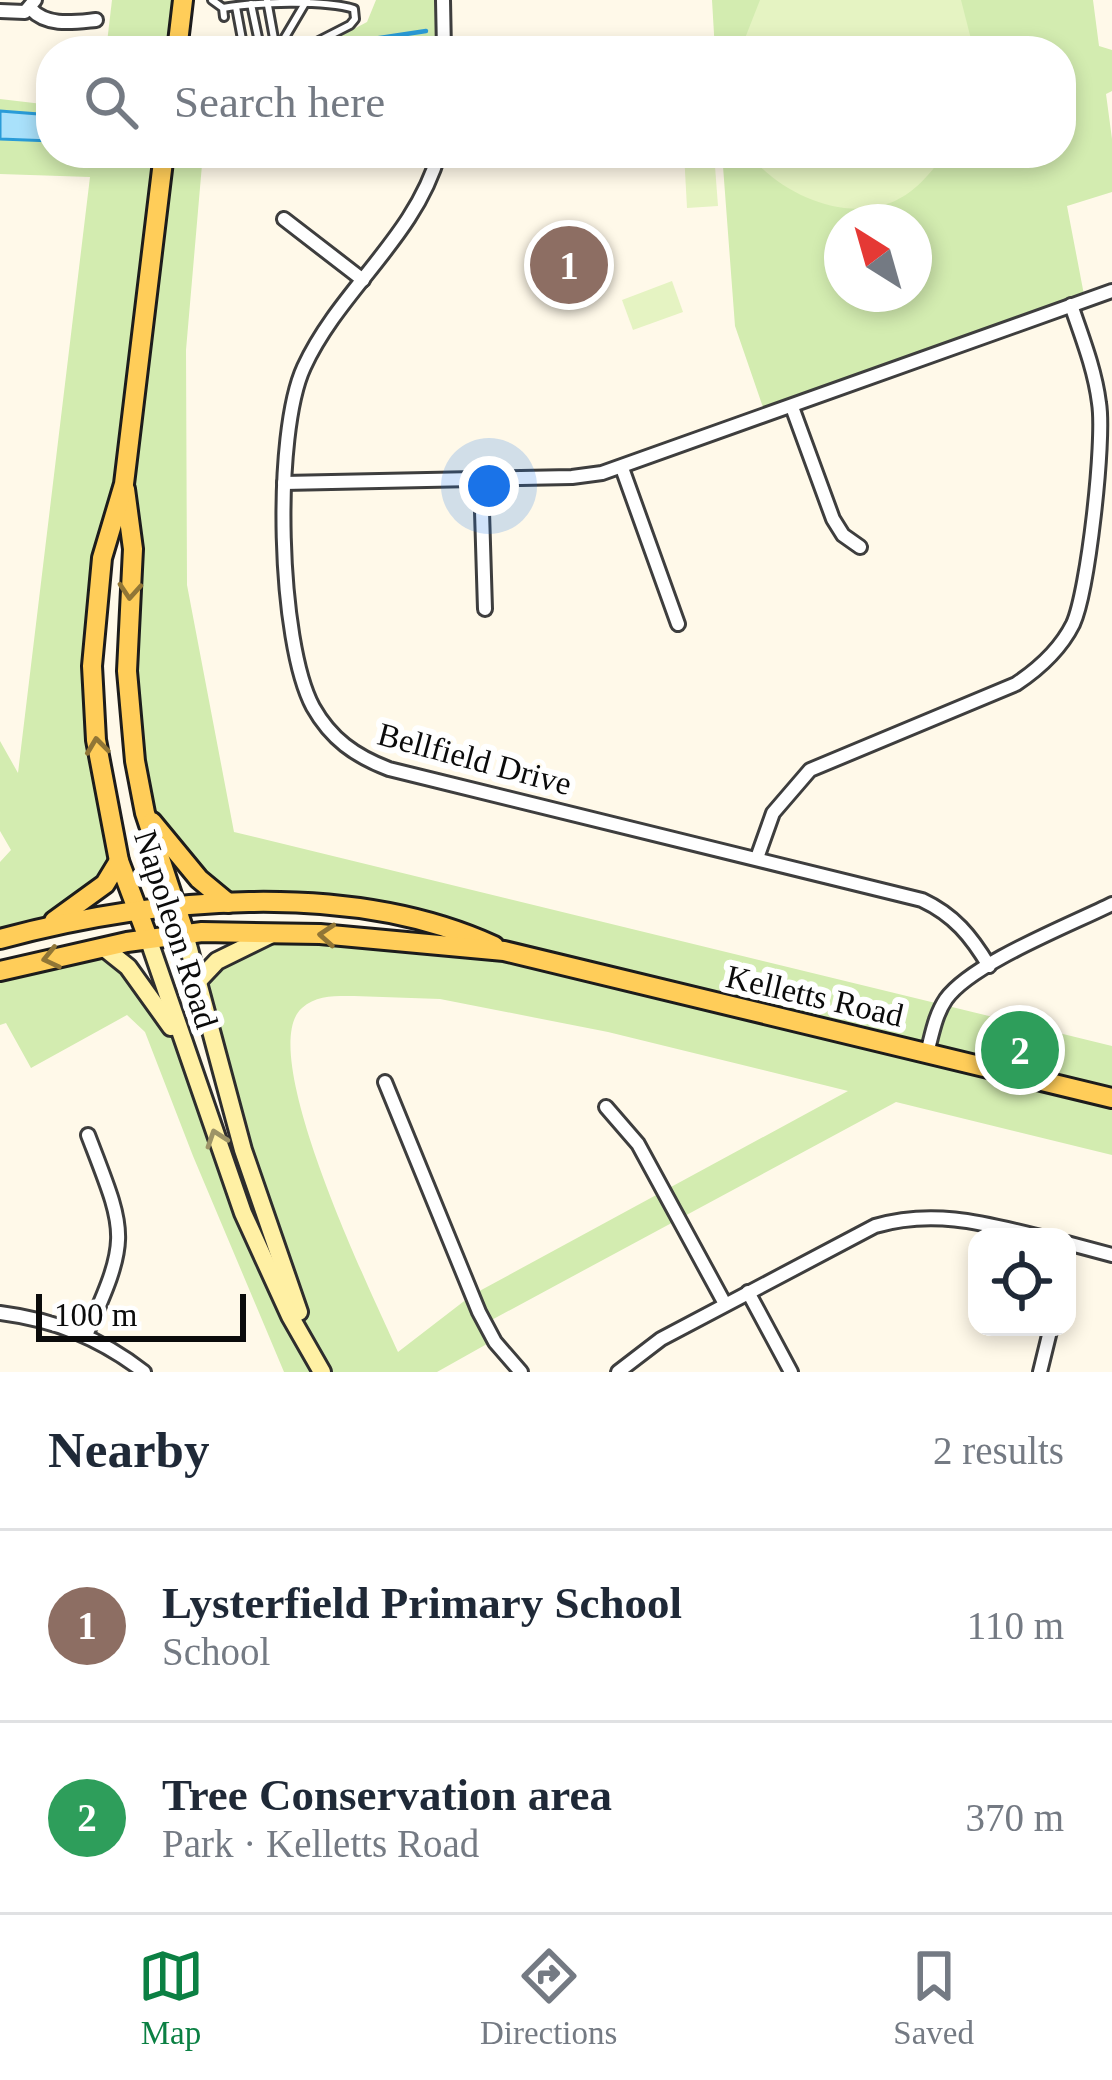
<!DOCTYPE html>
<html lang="en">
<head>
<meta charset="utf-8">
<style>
  body { margin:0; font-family:"Times New Roman",serif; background:#f2f2f3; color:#1f2937 }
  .controls { position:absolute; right:36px; bottom:36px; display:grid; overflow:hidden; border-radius:24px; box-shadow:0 6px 18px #0003 }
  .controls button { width:108px; height:108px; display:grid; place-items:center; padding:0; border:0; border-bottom:3px solid #e0e1e3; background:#fff; color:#1f2937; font:60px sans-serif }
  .compass { position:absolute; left:824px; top:204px; width:108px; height:108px; border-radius:50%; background:#fff; box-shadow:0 6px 18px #0003; rotate:323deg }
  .scale { position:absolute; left:36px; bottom:30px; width:210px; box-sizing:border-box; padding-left:12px; border:6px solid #0b0b0b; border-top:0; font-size:33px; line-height:42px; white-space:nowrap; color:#0b0b0b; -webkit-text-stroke:9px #fff; paint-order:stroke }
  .you { position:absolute; left:489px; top:486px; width:42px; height:42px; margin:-30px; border:9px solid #fff; border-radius:50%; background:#1a73e8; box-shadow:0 0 0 18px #1a73e833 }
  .badge { display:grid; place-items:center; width:78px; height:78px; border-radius:50%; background:#0b8043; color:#fff; font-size:39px; font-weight:700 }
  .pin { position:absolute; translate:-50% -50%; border:6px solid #fff; box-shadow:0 3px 12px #0006 }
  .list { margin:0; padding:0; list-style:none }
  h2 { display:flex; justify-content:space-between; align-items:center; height:156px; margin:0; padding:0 48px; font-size:51px }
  h2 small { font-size:39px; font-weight:400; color:#747a83 }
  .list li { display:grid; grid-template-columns:78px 1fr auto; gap:36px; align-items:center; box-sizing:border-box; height:192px; padding:0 48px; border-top:3px solid #e0e1e3 }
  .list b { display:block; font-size:45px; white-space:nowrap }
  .list p { margin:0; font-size:39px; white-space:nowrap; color:#747a83 }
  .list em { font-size:39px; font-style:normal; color:#747a83 }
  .icon { flex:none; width:66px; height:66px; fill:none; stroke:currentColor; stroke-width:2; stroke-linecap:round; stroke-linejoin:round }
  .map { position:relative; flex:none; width:1112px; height:1372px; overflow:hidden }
  .search { position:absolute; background:#fff; box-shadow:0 6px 18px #0003; left:36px; right:36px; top:36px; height:132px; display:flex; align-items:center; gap:30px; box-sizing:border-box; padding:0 42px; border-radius:48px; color:#747a83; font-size:45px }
  .sheet { height:540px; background:#fff }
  nav { display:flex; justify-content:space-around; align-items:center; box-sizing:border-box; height:168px; border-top:3px solid #e0e1e3; background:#fff; font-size:33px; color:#747a83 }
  nav a { display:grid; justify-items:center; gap:6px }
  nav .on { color:#0b8043 }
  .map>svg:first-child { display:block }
  .green { fill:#d3ecb0; fill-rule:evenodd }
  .pitch { fill:#e5f3c2 }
  .water { fill:#a9e1fb; stroke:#2a9cd8; stroke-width:3 }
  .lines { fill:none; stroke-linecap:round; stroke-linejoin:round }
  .stream { stroke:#2a9cd8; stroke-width:4.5 }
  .service-casing { stroke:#3e3e3e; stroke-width:12 }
  .minor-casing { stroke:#3e3e3e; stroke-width:18 }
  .secondary-casing { stroke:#2d2d2d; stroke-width:22 }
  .primary-casing { stroke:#1c1c1c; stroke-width:24 }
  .service { stroke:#fff; stroke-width:6 }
  .minor { stroke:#fff; stroke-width:12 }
  .secondary { stroke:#fff0a4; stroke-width:16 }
  .primary { stroke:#ffcd59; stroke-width:18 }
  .oneway { stroke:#917636 }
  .oneway2 { stroke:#9d9467 }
  .labels { text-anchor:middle; stroke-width:12; stroke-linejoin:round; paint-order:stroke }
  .street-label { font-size:33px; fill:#0b0b0b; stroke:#fff }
</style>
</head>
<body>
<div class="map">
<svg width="1112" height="1372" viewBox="0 0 1112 1372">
  <rect width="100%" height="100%" fill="#fff9e9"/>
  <g class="green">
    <polygon points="112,0 183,0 177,51 106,51"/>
    <polygon points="376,0 443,0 444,42 425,51 312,51 367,22"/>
    <path d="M712 0H1093L1099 46 1112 50V91L1106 94 1112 139V192L1067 206 1085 300 766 416 735 326 722 153H1061V51H715ZM842 222H914V294H842Z"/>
    <path d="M0 99 51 105V153H203L186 350 187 585 234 832 1112 1046V1155L896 1102 486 1323 494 1340 437 1372H284L193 1156 145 1032 127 1015 31 1068 6 1023 0 1025V971L103 947 182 1043 243 1213 316 1359 283 1269 199 980 276 932 453 948 431 923 228 903 145 813 123 488 92 666 119 861 47 926 0 939V862L11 850 0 831V741L18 773 90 177 0 174ZM354 996 440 999 608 1032 848 1091 472 1295 398 1352C374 1298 253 1051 302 1008 316 995 335 996 354 996Z"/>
  </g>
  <g class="pitch">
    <polygon points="760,0 961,0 974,51 740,51"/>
    <polygon points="684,153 714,153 718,206 687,208"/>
    <path d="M748 153H945C931 173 914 194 890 203 841 222 778 192 748 153Z"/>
    <polygon points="672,281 683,312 633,330 622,300"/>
  </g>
  <polygon class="water" points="0,111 51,115 51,141 0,139"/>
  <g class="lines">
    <polyline class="stream" points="352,51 373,39 426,31"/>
    <g class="service-casing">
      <g id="service">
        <polyline points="212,0 223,8 224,17"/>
        <polyline points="267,0 275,44"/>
        <polyline points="251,4 260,47"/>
        <polyline points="236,7 244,50"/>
        <path d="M223 8C256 2 325 0 354 9L355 19 350 25 307 47 281 44"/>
        <polyline points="229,45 229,51"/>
        <polyline points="268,46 281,44 307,0"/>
      </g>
    </g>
    <g class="minor-casing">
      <g id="minor">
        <polyline points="443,0 444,51"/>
        <path d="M31 9C47 27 75 22 96 20"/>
        <polyline points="0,11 25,12 35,0"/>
        <path d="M439 153C415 238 340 289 304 367 273 434 278 642 313 707 331 739 355 756 389 769L922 900C954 915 971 936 989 966"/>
        <polyline points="284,219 363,280"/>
        <polyline points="792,407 833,519 843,535 860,547"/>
        <polyline points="622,468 678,624"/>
        <polyline points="481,479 485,609"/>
        <polyline points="284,483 572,477 602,473 1112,291"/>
        <path d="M757 858 773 813 810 770 1016 684C1040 668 1060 650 1073 624 1088 591 1105 440 1099 403 1095 370 1082 337 1071 305"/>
        <path d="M927 1053C932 1035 935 1015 946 999 972 963 1070 925 1112 904"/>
        <polyline points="385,1082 479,1312 495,1342 521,1372"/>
        <polyline points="606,1107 638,1144 725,1304"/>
        <polyline points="1067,1243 1112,1255"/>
        <polyline points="748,1292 791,1372"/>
        <path d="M0 1313C55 1320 100 1338 144 1372"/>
        <path d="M86 1335C131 1236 126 1234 88 1135"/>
        <path d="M618 1372 661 1339 875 1226C933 1209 984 1223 1041 1237"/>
        <polyline points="1040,1372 1051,1327"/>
      </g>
    </g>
    <g class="secondary-casing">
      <g id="secondary">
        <polyline points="185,934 243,1150 299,1312"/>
        <polyline points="148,938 243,1213 290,1316 322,1372"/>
        <polyline points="103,947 128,967 171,1027"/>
        <polyline points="199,980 217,961 274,933"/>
      </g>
    </g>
    <g class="primary-casing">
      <g id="primary">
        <polyline points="177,51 183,0"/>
        <polyline points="125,489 133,549 127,671 135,761 145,813 185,934"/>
        <polyline points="152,822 199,879 228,903"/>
        <polyline points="54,921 105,884 119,861"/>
        <polyline points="148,938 119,861 96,740 92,666 102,558 124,484 164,153"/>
        <path d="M0 939C151 898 348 879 494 946"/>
        <polyline points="0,971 127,942 202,932 320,934 504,951 1112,1098"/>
      </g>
    </g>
    <use href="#service" class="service"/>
    <use href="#minor" class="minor"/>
    <use href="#secondary" class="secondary"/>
    <use href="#primary" class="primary"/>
  </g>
  <defs><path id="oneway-chevron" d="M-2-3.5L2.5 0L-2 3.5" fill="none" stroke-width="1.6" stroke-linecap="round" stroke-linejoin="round" transform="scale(3)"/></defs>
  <g class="oneway">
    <use href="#oneway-chevron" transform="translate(130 591) rotate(94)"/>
    <use href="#oneway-chevron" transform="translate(97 746) rotate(-97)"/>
    <use href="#oneway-chevron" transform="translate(327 935) rotate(-176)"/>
    <use href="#oneway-chevron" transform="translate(51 958) rotate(167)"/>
  </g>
  <use class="oneway2" href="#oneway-chevron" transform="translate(216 1138) rotate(-109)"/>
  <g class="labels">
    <g class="street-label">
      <text transform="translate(475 758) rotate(15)" y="12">Bellfield Drive</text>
      <text transform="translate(177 929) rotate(72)" y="12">Napoleon Road</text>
      <text transform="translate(815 995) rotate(13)" y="12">Kelletts Road</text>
    </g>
  </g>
</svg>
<div class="controls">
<button><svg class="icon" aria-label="locate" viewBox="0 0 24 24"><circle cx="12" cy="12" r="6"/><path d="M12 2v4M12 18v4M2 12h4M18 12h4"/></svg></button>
</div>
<svg class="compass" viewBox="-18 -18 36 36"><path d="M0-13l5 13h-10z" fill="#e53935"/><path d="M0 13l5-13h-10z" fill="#747a83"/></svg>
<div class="scale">100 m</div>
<div class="you"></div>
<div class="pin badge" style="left:569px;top:265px;background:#8d6e63">1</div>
<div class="pin badge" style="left:1020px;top:1050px;background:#2e9e5b">2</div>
<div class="search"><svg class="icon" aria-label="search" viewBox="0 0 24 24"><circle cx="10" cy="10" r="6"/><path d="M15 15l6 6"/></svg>Search here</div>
</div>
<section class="sheet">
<h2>Nearby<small>2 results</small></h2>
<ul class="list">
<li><span class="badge" style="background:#8d6e63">1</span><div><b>Lysterfield Primary School</b><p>School</p></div><em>110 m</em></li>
<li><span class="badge" style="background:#2e9e5b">2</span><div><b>Tree Conservation area</b><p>Park · Kelletts Road</p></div><em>370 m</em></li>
</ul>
</section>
<nav>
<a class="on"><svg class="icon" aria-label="map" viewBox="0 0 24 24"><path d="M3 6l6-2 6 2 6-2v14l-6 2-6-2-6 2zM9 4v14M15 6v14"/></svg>Map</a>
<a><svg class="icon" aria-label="directions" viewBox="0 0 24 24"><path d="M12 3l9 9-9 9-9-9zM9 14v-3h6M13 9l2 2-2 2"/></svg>Directions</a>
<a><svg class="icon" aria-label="saved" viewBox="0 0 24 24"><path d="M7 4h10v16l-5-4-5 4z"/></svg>Saved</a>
</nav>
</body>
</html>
